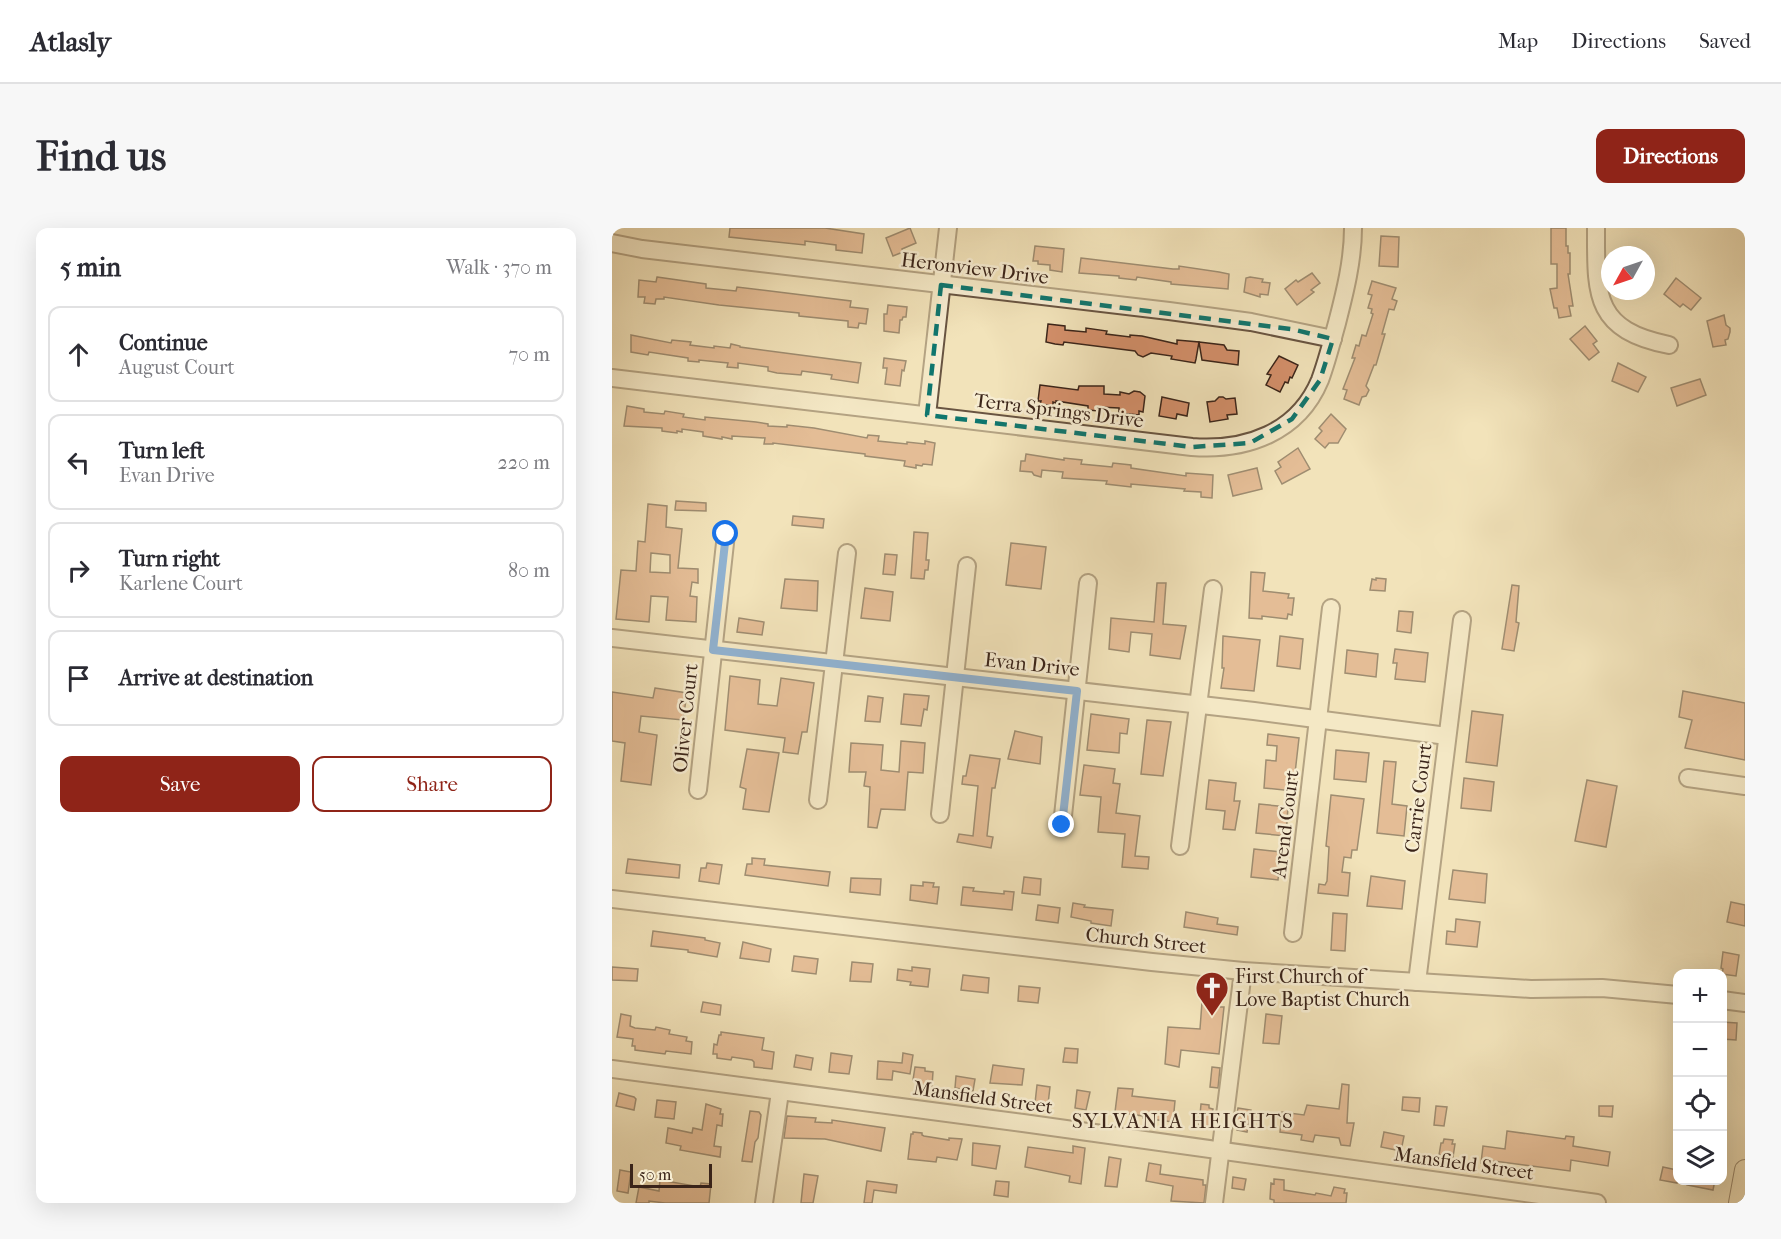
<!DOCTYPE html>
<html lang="en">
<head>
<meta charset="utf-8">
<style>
  body { margin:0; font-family:"IM FELL French Canon",serif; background:#f7f7f7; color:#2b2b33 }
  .controls { position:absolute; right:18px; bottom:18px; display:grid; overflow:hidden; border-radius:12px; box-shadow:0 6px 24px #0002 }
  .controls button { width:54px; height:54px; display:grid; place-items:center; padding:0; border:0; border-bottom:2px solid #e1e1e2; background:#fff; color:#2b2b33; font:30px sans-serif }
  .compass { position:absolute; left:989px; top:18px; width:54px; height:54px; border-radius:50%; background:#fff; box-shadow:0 6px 24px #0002; rotate:230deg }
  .scale { position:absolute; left:18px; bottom:15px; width:82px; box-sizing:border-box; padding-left:6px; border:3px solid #3a2419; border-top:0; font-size:16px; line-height:21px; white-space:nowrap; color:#3a2419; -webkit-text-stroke:4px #f7edd2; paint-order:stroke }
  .stop { position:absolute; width:18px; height:18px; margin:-14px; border:4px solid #1a73e8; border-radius:50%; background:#fff }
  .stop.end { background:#1a73e8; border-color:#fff; box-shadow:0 2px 6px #0008 }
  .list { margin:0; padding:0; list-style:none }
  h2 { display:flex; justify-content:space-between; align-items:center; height:78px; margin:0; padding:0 24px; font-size:26px }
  h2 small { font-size:20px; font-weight:400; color:#7c7c81 }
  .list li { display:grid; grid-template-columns:39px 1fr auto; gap:18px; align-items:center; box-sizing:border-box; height:96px; margin:0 12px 12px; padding:0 12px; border:2px solid #e1e1e2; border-radius:12px }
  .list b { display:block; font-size:22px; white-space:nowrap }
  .list p { margin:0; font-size:20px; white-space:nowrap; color:#7c7c81 }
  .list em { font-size:20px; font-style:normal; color:#7c7c81 }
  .actions { display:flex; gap:12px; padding:18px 24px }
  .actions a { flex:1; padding:14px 0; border:2px solid #8f2418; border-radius:12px; text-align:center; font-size:21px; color:#8f2418 }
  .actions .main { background:#8f2418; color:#fff }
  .icon { flex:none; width:33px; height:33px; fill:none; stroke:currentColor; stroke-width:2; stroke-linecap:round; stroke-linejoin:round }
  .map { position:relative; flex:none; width:1133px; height:975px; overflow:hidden; border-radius:12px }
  header { display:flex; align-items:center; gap:36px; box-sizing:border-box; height:84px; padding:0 30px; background:#fff; border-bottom:2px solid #e1e1e2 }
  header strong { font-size:28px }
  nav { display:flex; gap:33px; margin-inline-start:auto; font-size:21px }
  .intro { display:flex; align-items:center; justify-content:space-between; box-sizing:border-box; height:144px; padding:0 36px }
  h1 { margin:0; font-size:42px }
  .button { padding:15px 27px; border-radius:12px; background:#8f2418; color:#fff; font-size:21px; font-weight:700 }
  main { display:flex; gap:36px; padding:0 36px }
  aside { flex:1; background:#fff; border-radius:12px; box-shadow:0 6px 24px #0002 }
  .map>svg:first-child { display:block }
  .building { fill:#d38f6a; stroke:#3a2419; stroke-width:1.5; fill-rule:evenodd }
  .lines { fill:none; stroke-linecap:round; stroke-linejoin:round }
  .minor-casing { stroke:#685441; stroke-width:20 }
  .major-casing { stroke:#3a2419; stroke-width:22 }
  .minor { stroke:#f7edd2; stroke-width:16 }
  .major { stroke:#f2e3ba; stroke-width:20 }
  .route { stroke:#1a73e8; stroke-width:8 }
  .marked { fill:none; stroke:#0f766e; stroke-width:4.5; stroke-dasharray:12 8; stroke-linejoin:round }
  .labels { text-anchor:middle; stroke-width:5; stroke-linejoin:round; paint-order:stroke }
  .street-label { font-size:20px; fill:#3a2419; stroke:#f7edd2 }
  .poi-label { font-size:20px; fill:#3a2419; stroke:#f7edd2; text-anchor:start }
  .neighbourhood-label { font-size:21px; letter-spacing:1.5px; fill:#3a2419; stroke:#f7edd2 }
</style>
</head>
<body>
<header>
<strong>Atlasly</strong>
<nav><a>Map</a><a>Directions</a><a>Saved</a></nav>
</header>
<div class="intro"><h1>Find us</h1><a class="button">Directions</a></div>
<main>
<aside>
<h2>5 min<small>Walk · 370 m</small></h2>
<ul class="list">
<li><svg class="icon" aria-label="ahead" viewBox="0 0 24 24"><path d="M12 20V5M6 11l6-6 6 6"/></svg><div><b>Continue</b><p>August Court</p></div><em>70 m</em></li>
<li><svg class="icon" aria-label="left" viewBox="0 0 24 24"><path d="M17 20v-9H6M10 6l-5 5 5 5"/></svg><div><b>Turn left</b><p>Evan Drive</p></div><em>220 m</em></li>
<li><svg class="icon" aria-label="right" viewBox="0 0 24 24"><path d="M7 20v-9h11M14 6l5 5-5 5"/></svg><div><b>Turn right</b><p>Karlene Court</p></div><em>80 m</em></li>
<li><svg class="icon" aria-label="arrive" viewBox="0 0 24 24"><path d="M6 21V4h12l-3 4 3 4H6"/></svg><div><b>Arrive at destination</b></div></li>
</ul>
<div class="actions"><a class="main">Save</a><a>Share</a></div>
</aside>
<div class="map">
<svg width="1133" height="975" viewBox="0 0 1133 975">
  <rect width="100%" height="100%" fill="#f2e3ba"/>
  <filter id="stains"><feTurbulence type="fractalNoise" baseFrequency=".00333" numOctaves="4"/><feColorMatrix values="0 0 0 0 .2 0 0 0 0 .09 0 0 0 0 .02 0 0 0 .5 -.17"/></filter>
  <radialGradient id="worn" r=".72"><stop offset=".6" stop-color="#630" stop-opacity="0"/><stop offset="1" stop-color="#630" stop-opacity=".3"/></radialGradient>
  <g class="building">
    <polygon points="118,0 213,0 252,6 250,25 224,22 224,17 193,13 193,17 117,9"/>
    <polygon points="298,0 304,15 290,21 291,24 281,28 274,10"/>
    <polygon points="939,0 954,0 954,18 956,18 956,25 958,25 958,46 956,46 961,78 957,78 959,88 947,90 945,80 942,80 938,61 945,60 945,36 939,36"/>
    <polygon points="769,8 787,9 786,39 767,38"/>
    <polygon points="423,18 452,21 450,44 438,42 438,37 426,36 426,33 421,33"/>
    <polygon points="469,30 561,41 567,41 567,38 607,44 617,46 616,61 559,56 559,54 525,49 524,52 507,50 507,48 467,45"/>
    <polygon points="700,45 708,55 699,62 702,64 685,77 673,61 684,52 686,54"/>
    <polygon points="45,49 94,56 94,60 124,63 125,59 239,73 238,79 256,81 254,96 247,95 246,100 236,99 236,93 187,88 187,85 107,77 52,69 52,71 44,71 43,76 32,75 33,69 26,69 27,52 44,54"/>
    <polygon points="638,49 651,51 650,54 658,55 656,67 648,66 648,69 632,64 634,50"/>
    <polygon points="1064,50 1089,70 1079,82 1071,76 1068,79 1052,66"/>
    <polygon points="760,53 784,60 780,71 785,73 782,82 777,81 770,106 773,106 764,137 762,137 754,158 757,162 754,168 750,169 747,177 732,171 735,162 731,161 743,130 740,130 744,117 747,118 750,107 754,108 761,86 759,85 760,81 756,80 760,67 756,66"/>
    <polygon points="276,77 295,79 294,89 291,89 290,92 288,92 287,105 272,103 272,86 275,86"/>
    <polygon points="1112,87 1114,97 1118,100 1118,104 1116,111 1113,112 1114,117 1101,119 1095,93"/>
    <polygon points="436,96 453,98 453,102 474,104 474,100 495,103 494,106 518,109 518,107 530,108 565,116 565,112 587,114 584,131 583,135 559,131 560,128 539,125 531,129 526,127 523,123 452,114 451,117 443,116 434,114"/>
    <polygon points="973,98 985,113 981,116 987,124 977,132 958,111"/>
    <polygon points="19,107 59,115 60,112 79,114 78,117 102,120 102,118 118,120 119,116 128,118 128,119 249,135 246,155 219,151 220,147 190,143 189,147 165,145 156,143 156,139 126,135 126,140 115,139 116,135 87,132 87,134 76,133 76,130 37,124 36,127 19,124"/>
    <polygon points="587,114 612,117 615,122 627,123 626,137 590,132"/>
    <polygon points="667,128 686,137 680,150 678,149 676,155 673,154 668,164 654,157 659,147 655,146"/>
    <polygon points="272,130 294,133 292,143 290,142 288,158 273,156 275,140 271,140"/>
    <polygon points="1006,135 1034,149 1026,164 1000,153"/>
    <polygon points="1088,151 1094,167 1065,178 1059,160"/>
    <polygon points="428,157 466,162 467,158 492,158 492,166 508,167 508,164 517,166 522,163 528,164 533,168 531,184 527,183 527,187 507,185 507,180 487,179 487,183 476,182 476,178 444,173 444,175 441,174 441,178 428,176 429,173 426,173"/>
    <polygon points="550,169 577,175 575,188 565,186 564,191 547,188"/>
    <polygon points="607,169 611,169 614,171 623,170 625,186 615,187 616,191 598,194 595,174 603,173"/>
    <polygon points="15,178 32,181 32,184 52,186 53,183 72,186 71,189 93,192 93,189 144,194 156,196 156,198 175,199 175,197 202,200 255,210 256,207 267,208 266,213 295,216 295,214 313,216 313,213 323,215 320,237 311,236 310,238 304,237 304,240 292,238 293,233 253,228 253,226 161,215 161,216 152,216 153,210 120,208 120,211 110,209 110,211 91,208 91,204 70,201 70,204 65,203 65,205 50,203 50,200 12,198"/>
    <polygon points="719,186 734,201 726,215 717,215 713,220 703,211 710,203 707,200"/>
    <polygon points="686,220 698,241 670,256 663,243 669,239 666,234"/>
    <polygon points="414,226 452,232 452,230 470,232 469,236 490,238 500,239 501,235 519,237 519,240 574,248 574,245 601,247 600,270 589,269 589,264 572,263 573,261 519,256 519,259 494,256 495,253 450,250 451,244 430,242 429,249 422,247 420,244 408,243 409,233 413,233"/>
    <polygon points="645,240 650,261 621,268 616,247"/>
    <polygon points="64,273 94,275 94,283 63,282"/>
    <path d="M36 276 55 278 54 299 70 301 66 340 86 341V355L80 354 78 368 85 369 84 394 54 392 56 369 39 368 37 394 4 391 9 342 24 343 26 313 33 314ZM39 325 58 327V345L38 344Z"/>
    <polygon points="181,288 212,291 211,300 180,297"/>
    <polygon points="302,304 316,305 314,332 317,332 316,342 313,342 312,351 299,350"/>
    <polygon points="399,315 434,319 429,361 394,357"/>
    <polygon points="273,326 285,327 283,347 271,346"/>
    <polygon points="639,344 653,345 651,363 677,366 676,370 682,370 680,387 676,386 675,391 650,388 650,391 637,390"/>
    <polygon points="764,350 774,351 773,363 758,362 760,351 764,352"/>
    <polygon points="173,351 206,353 205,383 169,380"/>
    <polygon points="545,355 554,355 551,396 574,398 568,431 538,427 540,406 519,404 517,424 497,421 499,390 542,394"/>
    <polygon points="900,357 907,358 904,394 907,395 902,423 890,421"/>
    <polygon points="253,360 281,364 278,393 249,390"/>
    <polygon points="787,383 801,384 799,405 785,403"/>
    <polygon points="127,390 152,394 150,407 125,404"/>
    <polygon points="611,408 648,412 642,463 609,460 612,440 610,440"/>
    <polygon points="668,408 691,411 688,441 665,438"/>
    <polygon points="783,421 816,425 813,454 783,451 785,435 781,435"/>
    <polygon points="735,422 766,426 764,449 733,445"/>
    <polygon points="118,448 148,452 146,476 165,478 169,450 202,455 195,504 190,504 186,526 171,524 173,510 113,502"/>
    <polygon points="43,460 75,465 71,492 29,488 27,504 45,507 39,557 9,553 13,515 0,513 0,464 41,470"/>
    <polygon points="1071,463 1133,475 1133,532 1073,520 1080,492 1067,489"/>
    <polygon points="292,466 317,468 315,482 312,481 309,498 289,496"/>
    <polygon points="256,468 271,470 268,494 253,493"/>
    <polygon points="860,483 891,487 885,538 854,534"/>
    <polygon points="479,486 517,491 515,506 508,505 507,525 475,522"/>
    <polygon points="535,492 559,494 551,548 529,546"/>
    <polygon points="403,503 430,509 428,536 396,531"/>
    <polygon points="656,506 687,510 681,563 652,560 654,532 664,533 665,518 655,517"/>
    <polygon points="289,513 313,515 311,545 296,544 293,582 269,581 265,600 256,599 258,559 252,558 254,544 237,544 239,515 271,517 269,542 287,544"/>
    <polygon points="135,521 167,525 157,584 131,581 134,561 128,559"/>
    <polygon points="724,522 757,525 754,554 722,551"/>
    <polygon points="358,527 388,531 383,560 380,560 375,608 381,609 379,620 345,614 347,606 361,608 366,558 350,556 351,548 354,548"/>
    <polygon points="772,533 784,534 780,576 795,578 792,608 765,605"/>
    <polygon points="472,537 503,541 501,555 508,556 504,585 528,588 523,628 537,629 536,641 510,639 513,606 486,604 489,569 468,567"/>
    <polygon points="852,550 882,554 879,583 849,580"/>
    <polygon points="597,552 624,555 622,573 628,573 623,602 611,601 613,583 594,581"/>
    <polygon points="975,552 1005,558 994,619 963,613"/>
    <polygon points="719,567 752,571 745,622 740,622 739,630 732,629 730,644 738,645 736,668 706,665 707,656 713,657 715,653 717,619 714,618"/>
    <polygon points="647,576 676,579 674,608 644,605"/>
    <polygon points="642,621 669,624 666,652 639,649"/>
    <polygon points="140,630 153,631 152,637 218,644 216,658 133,647 135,636 140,636"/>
    <polygon points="16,631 68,637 67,650 14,645"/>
    <polygon points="95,635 110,637 107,656 87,653 89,640 94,640"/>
    <polygon points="841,642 875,646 873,675 837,671"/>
    <polygon points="759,648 793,653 790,681 755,678"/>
    <polygon points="412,649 429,651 428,667 410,665"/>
    <polygon points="239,650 269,651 268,667 238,664"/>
    <polygon points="311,654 322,655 321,659 327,659 325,676 298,672 299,657 311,658"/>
    <polygon points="351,659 362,660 361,663 392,666 392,663 402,664 400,682 349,677"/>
    <polygon points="1119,674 1133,677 1133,698 1115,694"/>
    <polygon points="461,675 473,677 472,679 501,682 499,698 479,695 479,693 459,689"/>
    <polygon points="426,677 448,680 446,695 424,692"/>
    <polygon points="574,684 606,690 605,696 626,699 625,707 572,699"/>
    <polygon points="721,685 735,686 733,723 719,722"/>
    <polygon points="844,691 868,694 865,719 834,716 835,703 843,704"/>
    <polygon points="41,703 93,710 93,712 108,715 105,729 76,724 76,722 39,718"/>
    <polygon points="131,714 159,721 157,734 128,730"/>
    <polygon points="1111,724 1127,727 1124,748 1110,746 1111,741 1109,740"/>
    <polygon points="182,728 206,731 204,746 180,743"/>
    <polygon points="240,734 261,736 259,754 238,753"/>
    <polygon points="0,739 26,741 25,753 0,752"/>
    <polygon points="300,739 318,741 316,759 298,757 299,754 285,752 286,741 300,743"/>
    <polygon points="351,747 377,750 376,765 349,762"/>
    <polygon points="407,758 428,760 426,775 406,773"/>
    <polygon points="594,768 609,769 608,779 612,779 607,826 569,822 567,839 553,836 556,799 588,801 590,774 593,775"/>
    <polygon points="91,774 109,777 108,787 89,784"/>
    <polygon points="9,786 19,788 18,798 23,800 43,802 44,799 58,802 57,806 75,809 74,813 80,814 79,826 54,823 53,826 23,822 23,818 20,818 21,811 5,809"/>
    <polygon points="654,786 670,788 667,816 651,815"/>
    <polygon points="1110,794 1125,795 1124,812 1110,811"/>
    <polygon points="109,804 152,810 150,822 162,824 160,841 142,839 142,834 140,832 120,829 119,832 105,830 105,826 101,826 102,816 105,817 107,807 109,807"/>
    <polygon points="453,820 466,821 465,835 451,834"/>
    <polygon points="219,825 240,828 237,846 217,844"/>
    <polygon points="291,825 301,827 298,846 281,843 280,852 265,851 266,833 290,835"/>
    <polygon points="184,827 201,830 199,842 182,839"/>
    <polygon points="381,837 412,841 410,857 378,855"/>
    <polygon points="303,839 313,840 313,843 321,844 320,858 306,856 306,853 301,852"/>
    <polygon points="600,839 608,840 606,860 598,859"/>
    <polygon points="344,848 363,851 361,863 343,860"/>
    <polygon points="730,856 737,857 735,895 742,895 738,918 729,917 727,910 703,907 701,914 689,912 690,907 668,904 670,884 692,887 695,877 727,881"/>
    <polygon points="425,857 438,859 436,876 423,875"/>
    <polygon points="506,860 521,861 520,868 563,873 561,894 531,890 531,888 503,884"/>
    <polygon points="465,862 478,864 474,882 463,880"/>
    <polygon points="7,865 22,869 24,871 22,882 4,878"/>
    <polygon points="791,869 808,870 807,884 790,882"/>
    <polygon points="45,872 64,874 62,891 43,889"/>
    <polygon points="94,876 109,881 108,886 111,886 110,898 105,897 102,918 109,919 108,929 68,922 69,918 54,915 56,900 80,905 81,900 90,902"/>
    <polygon points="589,876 597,877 597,880 601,881 597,899 587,898"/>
    <polygon points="824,878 835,879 832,898 822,897"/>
    <polygon points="987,878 1001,878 1000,889 987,888"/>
    <polygon points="626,880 639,882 635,904 625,902 626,899 623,898"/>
    <polygon points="138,883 147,884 149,887 146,910 143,914 140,934 130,933"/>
    <polygon points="175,888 204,890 203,894 220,895 220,892 273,900 269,923 213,911 172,910"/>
    <polygon points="895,903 953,911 954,908 962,909 961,918 998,924 996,938 959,932 958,943 882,933 879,936 869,935 871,918 893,921"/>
    <polygon points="301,904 310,905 310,907 312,908 337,912 337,910 350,911 345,932 325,929 324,934 296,931 299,906 301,906"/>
    <polygon points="772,904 792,908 789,923 769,919"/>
    <polygon points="832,911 841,912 840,916 843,916 841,929 827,927 829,915 831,915"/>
    <polygon points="361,915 388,918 384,941 360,937"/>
    <polygon points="461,918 473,920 469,956 457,954 458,948 413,939 416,919 461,925"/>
    <polygon points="497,929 509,931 505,959 493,958"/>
    <polygon points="537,935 549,937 548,946 591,952 591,957 594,957 592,975 559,973 561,958 534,953"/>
    <polygon points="1051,939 1065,942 1065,955 1048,952"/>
    <polygon points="8,942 19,944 16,965 5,963"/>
    <polygon points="192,946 206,948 201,975 189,975"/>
    <polygon points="621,949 634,951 632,962 620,960"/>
    <polygon points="662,951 672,952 672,962 703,967 704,965 719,968 722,959 733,961 732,965 735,965 734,975 662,975 662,972 658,971 659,955 662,956"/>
    <polygon points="48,952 88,959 89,955 99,956 97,975 53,975 37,973 37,975 24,975 27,959 47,963"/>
    <polygon points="1076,952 1103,952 1101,962 1075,957"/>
    <polygon points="255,953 285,957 284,965 262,962 260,975 252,975"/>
    <polygon points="384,953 397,954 396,969 382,967"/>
  </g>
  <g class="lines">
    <g class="minor-casing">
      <g id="minor">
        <path d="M984 0C984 66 981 102 1057 117"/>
        <polyline points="0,15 30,21 557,83 639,94 721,111"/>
        <path d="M0 150 580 219C634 223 686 205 708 152 715 133 720 113 725 95 733 64 741 32 741 0"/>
        <polyline points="315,187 336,0"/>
        <polyline points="0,410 642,483 835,508"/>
        <polyline points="1076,550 1133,558"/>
        <polyline points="86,562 114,306"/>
        <polyline points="206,572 235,325"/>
        <polyline points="328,586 355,338"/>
        <polyline points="450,597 476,355"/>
        <polyline points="568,618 601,361"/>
        <polyline points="0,671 540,734 631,743 919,761 990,760 1066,767"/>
        <polyline points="681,705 719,380"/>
        <polyline points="805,754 850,392"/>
        <polyline points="1110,772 1133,775"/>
        <polyline points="0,841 411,895 985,975"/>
        <polyline points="152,975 168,864"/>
        <polyline points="602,975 631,743"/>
      </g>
    </g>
    <g class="major-casing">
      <polyline id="major" points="1127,975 1133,942"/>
    </g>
    <use href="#minor" class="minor"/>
    <use href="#major" class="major"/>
  </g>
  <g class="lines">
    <polyline class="route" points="114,306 101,422 465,463 450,597"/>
  </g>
  <path d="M0 0H1133V975H0ZM329 57 679 101 721 111 708 152 680 191 638 215 580 219 315 187Z" fill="#f2e3ba" fill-opacity=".55" fill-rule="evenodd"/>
  <path class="marked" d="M329 57 679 101 721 111 708 152 680 191 638 215 580 219 315 187Z"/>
  <defs>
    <g id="church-pin" transform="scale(1.725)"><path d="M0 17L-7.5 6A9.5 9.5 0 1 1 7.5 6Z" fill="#8f2418" stroke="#f7edd2"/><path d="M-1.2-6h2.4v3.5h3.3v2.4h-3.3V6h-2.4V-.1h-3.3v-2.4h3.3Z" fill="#fff"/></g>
  </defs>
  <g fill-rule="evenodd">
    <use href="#church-pin" x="600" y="760"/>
  </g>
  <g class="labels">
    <g class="street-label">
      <text transform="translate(363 40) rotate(7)" y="7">Heronview Drive</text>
      <text transform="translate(447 182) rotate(7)" y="7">Terra Springs Drive</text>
      <text transform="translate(420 436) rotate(6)" y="7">Evan Drive</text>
      <text transform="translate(73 490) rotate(-84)" y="7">Oliver Court</text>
      <text transform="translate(806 570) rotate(-83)" y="7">Carrie Court</text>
      <text transform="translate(673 596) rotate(-83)" y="7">Arend Court</text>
      <text transform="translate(534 712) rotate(6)" y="7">Church Street</text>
      <text transform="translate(371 869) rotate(8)" y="7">Mansfield Street</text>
      <text transform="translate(852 935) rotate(8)" y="7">Mansfield Street</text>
    </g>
    <g class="poi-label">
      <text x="623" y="755">First Church of<tspan x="623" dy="23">Love Baptist Church</tspan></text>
    </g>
    <g class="neighbourhood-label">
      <text x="571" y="900">SYLVANIA HEIGHTS</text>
    </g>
  </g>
  <rect width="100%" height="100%" filter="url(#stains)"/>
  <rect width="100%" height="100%" fill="url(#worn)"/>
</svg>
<div class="controls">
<button>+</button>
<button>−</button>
<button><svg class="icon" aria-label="locate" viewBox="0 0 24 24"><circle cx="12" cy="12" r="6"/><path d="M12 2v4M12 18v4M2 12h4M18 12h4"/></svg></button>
<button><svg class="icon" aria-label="layers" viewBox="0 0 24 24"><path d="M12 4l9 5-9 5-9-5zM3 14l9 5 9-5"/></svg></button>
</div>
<svg class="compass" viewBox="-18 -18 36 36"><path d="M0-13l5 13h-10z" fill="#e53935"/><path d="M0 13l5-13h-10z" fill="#7c7c81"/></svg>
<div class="scale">50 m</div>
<div class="stop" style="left:114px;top:306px"></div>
<div class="stop end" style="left:450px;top:597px"></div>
</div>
</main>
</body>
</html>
